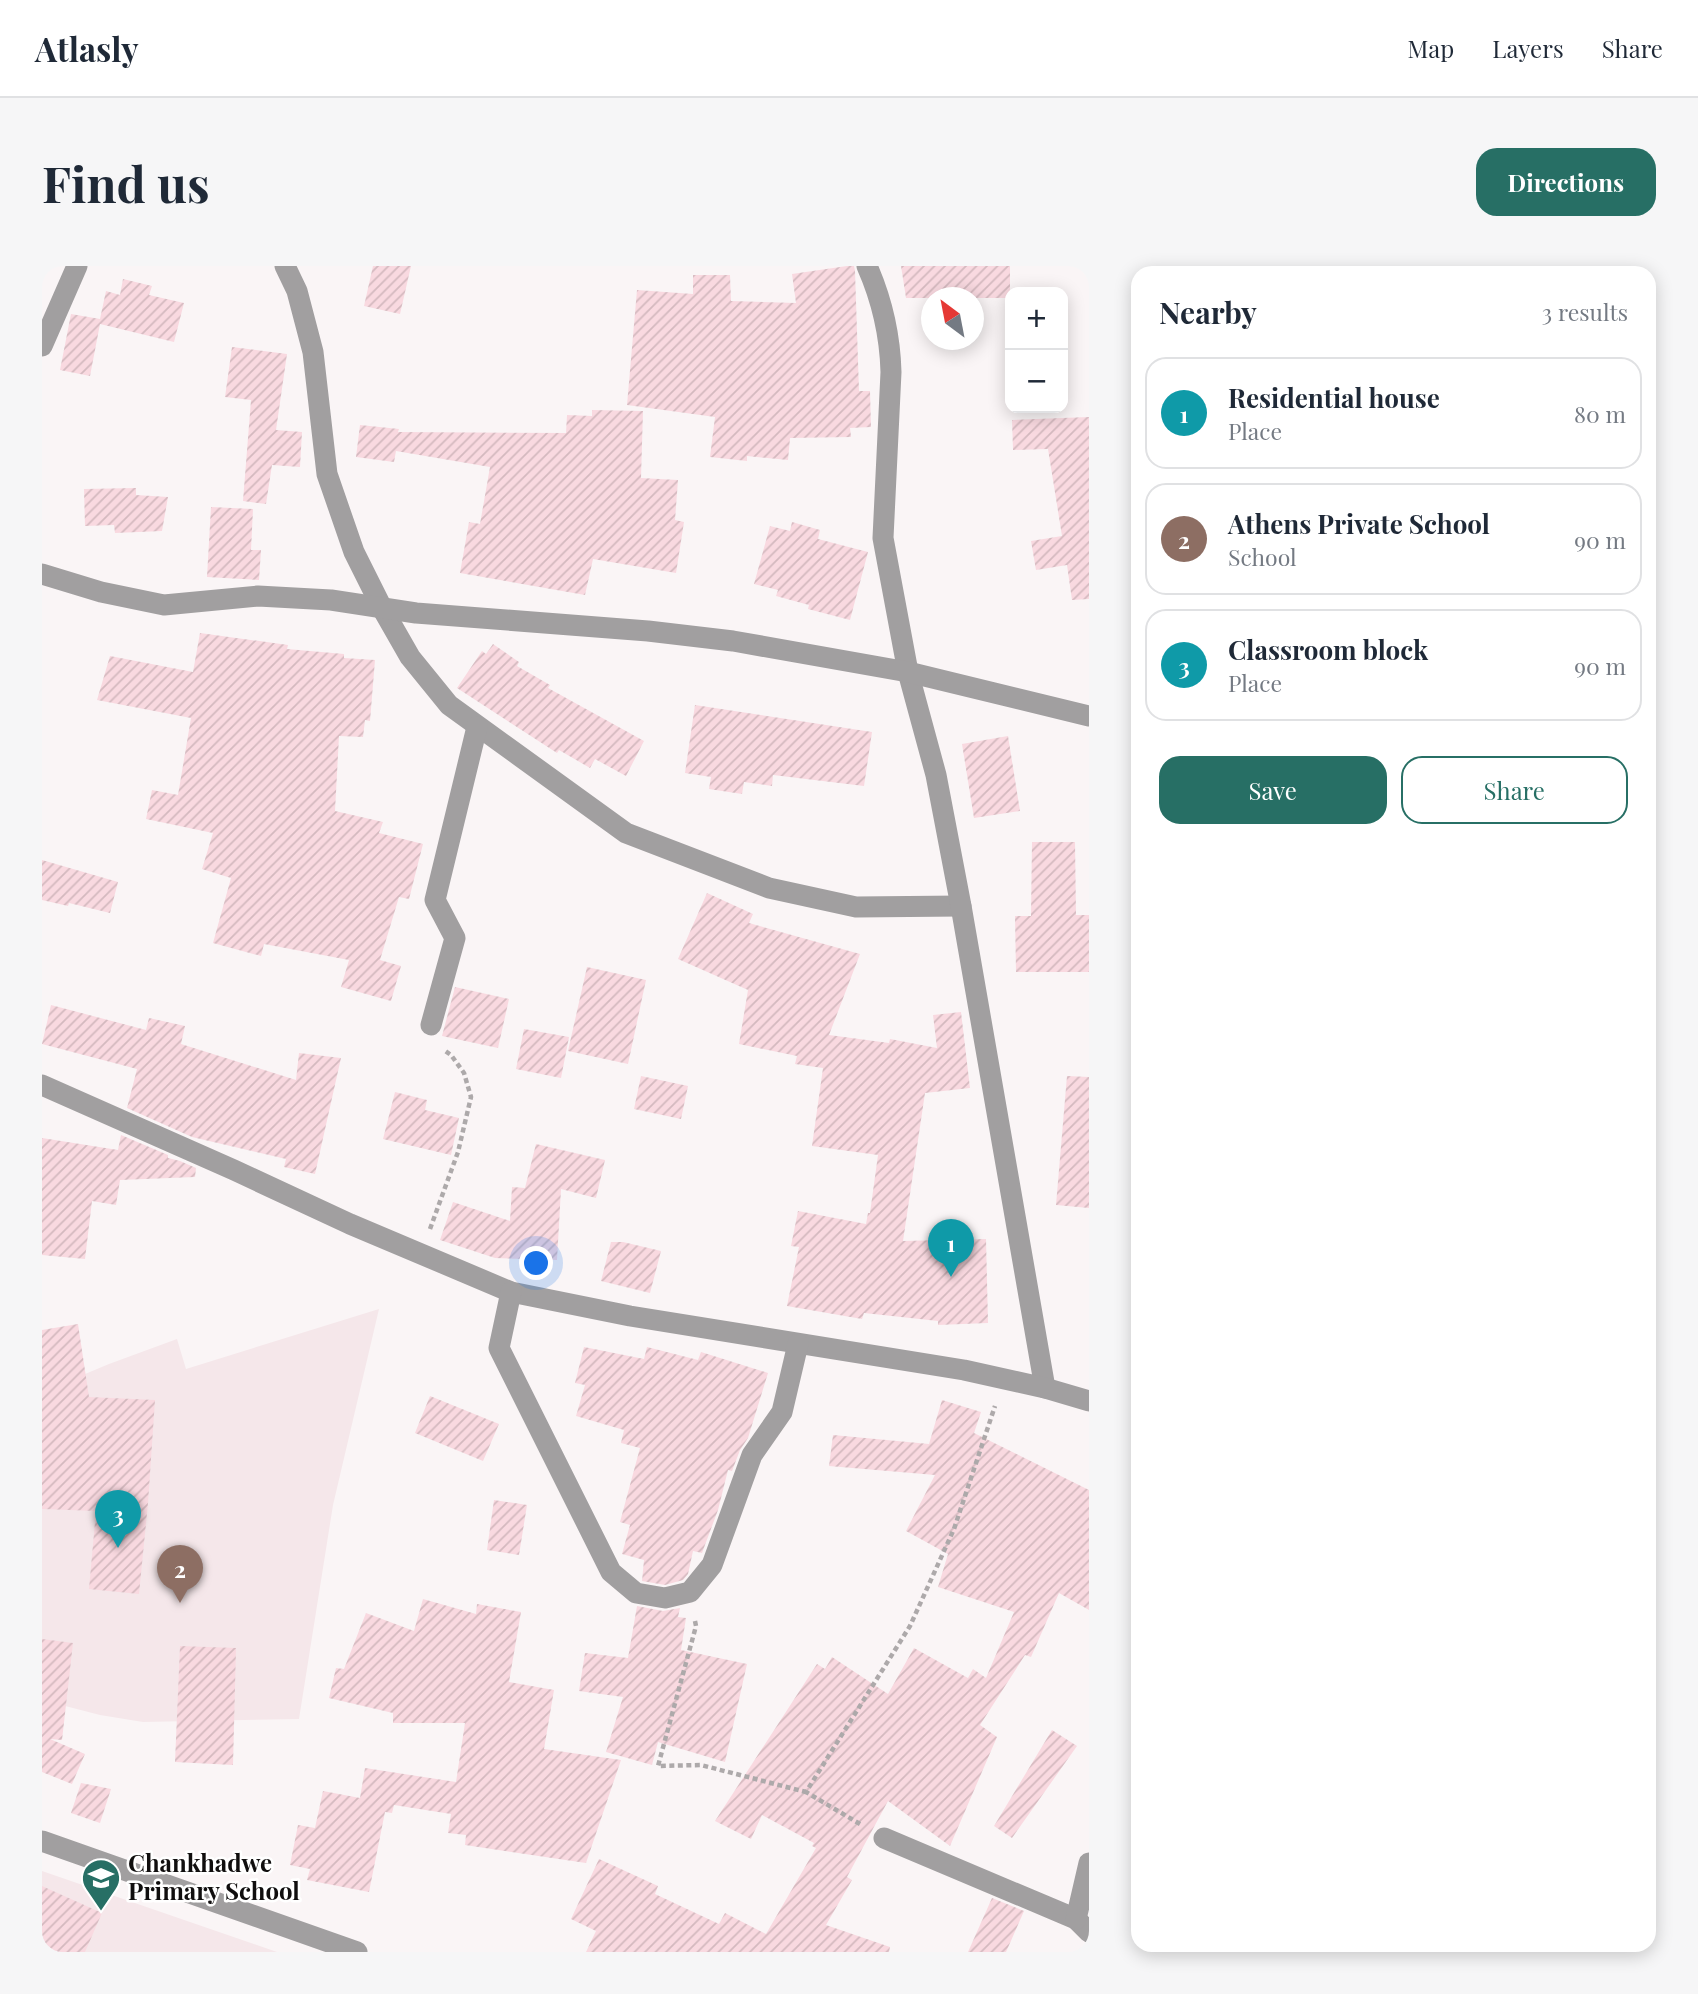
<!DOCTYPE html>
<html lang="en">
<head>
<meta charset="utf-8">
<style>
  body { margin:0; font-family:"Playfair Display",serif; background:#f6f6f7; color:#1f2937 }
  .controls { position:absolute; right:21px; top:21px; display:grid; overflow:hidden; border-radius:14px; box-shadow:0 4px 18px #0003 }
  .controls button { width:63px; height:63px; display:grid; place-items:center; padding:0; border:0; border-bottom:2px solid #e0e1e3; background:#fff; color:#1f2937; font:35px sans-serif }
  .compass { position:absolute; left:879px; top:21px; width:63px; height:63px; border-radius:50%; background:#fff; box-shadow:0 4px 18px #0003; rotate:328deg }
  .you { position:absolute; left:495px; top:998px; width:24px; height:24px; margin:-18px; border:5px solid #fff; border-radius:50%; background:#1a73e8; box-shadow:0 0 0 10px #1a73e833 }
  .badge { display:grid; place-items:center; width:46px; height:46px; border-radius:50%; background:#276f65; color:#fff; font-size:23px; font-weight:700 }
  .pin { position:absolute; translate:-50% -58px; filter:drop-shadow(0 2px 4px #0008) }
  .pin::after { content:''; position:absolute; top:37px; width:24px; height:21px; background:inherit; clip-path:polygon(0 0,100% 0,50% 100%) }
  .list { margin:0; padding:0; list-style:none }
  h2 { display:flex; justify-content:space-between; align-items:center; height:91px; margin:0; padding:0 28px; font-size:30px }
  h2 small { font-size:23px; font-weight:400; color:#747a83 }
  .list li { display:grid; grid-template-columns:46px 1fr auto; gap:21px; align-items:center; box-sizing:border-box; height:112px; margin:0 14px 14px; padding:0 14px; border:2px solid #e0e1e3; border-radius:21px }
  .list b { display:block; font-size:26px; white-space:nowrap }
  .list p { margin:0; font-size:23px; white-space:nowrap; color:#747a83 }
  .list em { font-size:23px; font-style:normal; color:#747a83 }
  .actions { display:flex; gap:14px; padding:21px 28px }
  .actions a { flex:1; padding:16px 0; border:2px solid #276f65; border-radius:21px; text-align:center; font-size:24px; color:#276f65 }
  .actions .main { background:#276f65; color:#fff }
  .map { position:relative; flex:none; width:1047px; height:1686px; overflow:hidden; border-radius:21px }
  header { display:flex; align-items:center; gap:42px; box-sizing:border-box; height:98px; padding:0 35px; background:#fff; border-bottom:2px solid #e0e1e3 }
  header strong { font-size:33px }
  nav { display:flex; gap:38px; margin-inline-start:auto; font-size:24px }
  .intro { display:flex; align-items:center; justify-content:space-between; box-sizing:border-box; height:168px; padding:0 42px }
  h1 { margin:0; font-size:49px }
  .button { padding:18px 32px; border-radius:21px; background:#276f65; color:#fff; font-size:24px; font-weight:700 }
  main { display:flex; gap:42px; padding:0 42px }
  aside { flex:1; background:#fff; border-radius:21px; box-shadow:0 4px 18px #0003 }
  .map>svg:first-child { display:block }
  .built { fill:#f5e7ea }
  .building { fill:url(#building-hatch) }
  .lines { fill:none; stroke-linecap:round; stroke-linejoin:round }
  .path { stroke:#ada9aa; stroke-width:4.5; stroke-dasharray:5 3.5; stroke-linecap:butt }
  .minor { stroke:#a19fa0; stroke-width:21 }
  .labels { text-anchor:middle; stroke-width:5; stroke-linejoin:round; paint-order:stroke }
  .poi-label { font-size:24px; font-weight:bold; fill:#100e0e; stroke:#fff; text-anchor:start }
</style>
</head>
<body>
<header>
<strong>Atlasly</strong>
<nav><a>Map</a><a>Layers</a><a>Share</a></nav>
</header>
<div class="intro"><h1>Find us</h1><a class="button">Directions</a></div>
<main>
<div class="map">
<svg width="1047" height="1686" viewBox="0 0 1047 1686">
  <defs>
    <pattern id="building-hatch" width="6" height="6" patternUnits="userSpaceOnUse" patternTransform="scale(1.75)"><rect width="6" height="6" fill="#f9d9e0"/><path d="M-1 1l2-2M0 6l6-6M5 7l2-2" fill="none" stroke="#d4b9bf"/></pattern>
  </defs>
  <rect width="100%" height="100%" fill="#faf5f6"/>
  <g class="built">
    <polygon points="337,1043 291,1239 257,1453 101,1456 58,1449 0,1434 0,1126 67,1098 135,1073 144,1103"/>
    <polygon points="0,1605 235,1686 0,1686"/>
  </g>
  <g class="building">
    <polygon points="331,0 369,0 358,48 322,40"/>
    <polygon points="805,0 812,0 813,5 817,125 828,125 829,161 808,162 809,171 748,172 746,194 705,190 705,195 668,191 673,151 585,139 595,24 651,28 651,9 688,9 689,35 754,37 750,8"/>
    <polygon points="859,0 968,0 968,32 864,32"/>
    <polygon points="81,13 110,20 107,29 142,37 132,76 58,58 48,110 18,104 29,48 58,53 64,25 78,29"/>
    <polygon points="190,81 245,88 234,164 260,166 258,201 230,199 224,238 201,235 209,134 183,131"/>
    <polygon points="550,144 601,145 599,212 636,214 633,254 642,256 634,307 551,293 543,329 418,307 427,256 438,258 448,201 354,185 352,196 314,191 318,159 357,163 356,166 524,167 525,149 550,150"/>
    <polygon points="1047,151 1047,333 1030,334 1025,299 994,304 989,275 1020,270 1006,183 971,184 970,154"/>
    <polygon points="94,222 94,229 126,231 120,265 73,267 72,259 43,260 42,223"/>
    <polygon points="169,241 211,243 209,284 219,284 217,314 165,311"/>
    <polygon points="750,256 778,264 776,273 826,286 808,354 766,343 767,339 734,330 736,324 712,318 728,260 748,265"/>
    <polygon points="158,367 246,379 245,383 302,388 302,392 333,394 328,455 323,454 321,471 297,470 293,545 341,556 337,567 381,578 367,633 357,631 338,694 359,700 349,735 299,721 307,694 222,678 219,690 171,677 189,612 160,603 171,567 104,553 110,524 136,529 149,452 55,434 68,390 151,406"/>
    <polygon points="451,378 477,396 475,400 508,419 506,422 602,475 584,510 553,493 548,502 517,484 515,487 415,422 440,385 444,388"/>
    <polygon points="653,439 830,466 822,520 731,509 730,520 702,516 700,528 667,523 669,511 643,507"/>
    <polygon points="966,470 978,545 932,552 920,478"/>
    <polygon points="990,576 1033,576 1034,649 1047,649 1047,706 974,706 973,650 989,650"/>
    <polygon points="0,594 76,616 68,647 27,637 26,640 0,634"/>
    <polygon points="665,627 711,648 707,657 818,688 787,769 847,777 848,773 895,782 891,749 919,746 928,822 883,827 861,975 944,973 946,1057 896,1059 896,1055 822,1047 820,1053 745,1040 757,981 749,980 756,945 824,958 826,947 828,947 836,889 770,880 781,802 753,798 755,790 697,778 706,724 636,693"/>
    <polygon points="545,701 604,714 586,798 526,785"/>
    <polygon points="413,721 467,733 456,782 400,770"/>
    <polygon points="9,739 104,764 107,752 143,760 139,778 254,814 257,787 299,792 273,908 242,901 244,893 150,871 85,842 95,803 0,778"/>
    <polygon points="482,763 527,771 519,812 474,803"/>
    <polygon points="599,810 646,820 639,853 592,843"/>
    <polygon points="1025,810 1047,811 1047,942 1014,939"/>
    <polygon points="353,826 385,834 383,844 417,852 409,889 341,873"/>
    <polygon points="79,869 126,889 126,892 138,895 154,902 153,911 78,914 74,939 50,935 43,993 0,989 0,872 76,884"/>
    <polygon points="494,878 563,894 554,932 519,923 515,994 453,992 398,974 411,936 468,955 470,921 483,922"/>
    <polygon points="569,976 581,976 619,985 608,1027 559,1015"/>
    <polygon points="36,1058 47,1131 113,1134 106,1237 97,1328 47,1323 54,1245 0,1243 0,1064"/>
    <polygon points="542,1081 602,1093 605,1081 656,1094 659,1086 726,1107 706,1172 698,1184 690,1205 686,1204 676,1244 660,1287 651,1285 646,1308 641,1314 623,1319 600,1315 602,1294 580,1288 588,1259 578,1256 598,1182 579,1177 582,1164 534,1150 543,1119 533,1117"/>
    <polygon points="388,1130 457,1158 441,1195 373,1167"/>
    <polygon points="900,1134 939,1146 932,1167 1047,1224 1047,1344 1017,1327 989,1391 983,1389 938,1459 955,1471 908,1580 846,1535 805,1611 810,1614 784,1659 848,1681 847,1686 544,1686 554,1665 529,1653 557,1593 616,1620 613,1628 677,1658 683,1647 724,1668 774,1582 770,1580 772,1577 720,1549 709,1573 673,1555 775,1398 783,1403 790,1391 846,1428 872,1382 926,1412 931,1403 944,1412 972,1346 896,1321 906,1288 864,1265 893,1209 787,1200 791,1169 887,1178"/>
    <polygon points="452,1234 485,1239 477,1289 445,1284"/>
    <polygon points="381,1333 434,1348 435,1338 479,1346 467,1416 512,1424 502,1483 579,1494 544,1597 423,1579 424,1569 406,1567 409,1548 352,1539 350,1547 343,1546 327,1626 265,1614 268,1603 248,1599 256,1559 273,1562 281,1525 318,1532 323,1502 414,1516 423,1457 351,1457 351,1447 287,1432 294,1402 302,1403 324,1347 372,1365"/>
    <polygon points="595,1340 621,1345 638,1342 636,1351 644,1352 639,1384 705,1398 683,1496 616,1476 610,1499 564,1486 581,1431 537,1425 543,1387 586,1392"/>
    <polygon points="0,1373 31,1377 20,1474 8,1473 43,1488 30,1518 0,1506"/>
    <polygon points="138,1380 194,1382 191,1499 133,1496"/>
    <polygon points="1010,1464 1035,1480 970,1572 952,1560"/>
    <polygon points="39,1517 69,1523 58,1557 29,1547"/>
    <polygon points="0,1620 60,1647 43,1686 0,1686"/>
    <polygon points="950,1632 982,1645 964,1686 926,1686"/>
  </g>
  <g class="lines">
    <g class="path">
      <polyline points="388,963 416,886 429,831 422,807 409,789 402,784"/>
      <polyline points="653,1355 654,1360 616,1500 659,1499 764,1526"/>
      <polyline points="818,1558 764,1526 868,1360 912,1263 953,1140"/>
    </g>
    <g class="minor">
      <polyline points="243,0 255,25 271,86 285,208 312,286 340,342 368,391 407,439 584,567 727,622 814,641 919,640"/>
      <path d="M825 0C840 34 848 69 849 106L841 272 866 406 894 509 919 640 1003 1122"/>
      <polyline points="0,80 35,0"/>
      <polyline points="0,308 59,326 122,339 216,330 289,334 374,347 606,365 691,375 866,406 1047,450"/>
      <polyline points="389,759 413,672 393,634 435,461"/>
      <polyline points="0,819 192,904 308,958 469,1026 588,1050 922,1104 1003,1122 1047,1135"/>
      <polyline points="469,1026 457,1082 569,1306 594,1327 623,1332 648,1326 670,1299 710,1189 740,1146 756,1078"/>
      <polyline points="842,1572 1034,1653 1047,1666"/>
      <polyline points="0,1575 315,1686"/>
      <polyline points="1034,1653 1047,1597"/>
    </g>
  </g>
  <defs>
    <g id="school-pin" transform="scale(2.0125)"><path d="M0 17L-7.5 6A9.5 9.5 0 1 1 7.5 6Z" fill="#276f65" stroke="#fff"/><path d="M0-5L7-2L0 1L-7-2ZM-4 1L0 2.5L4 1V4Q0 6-4 4Z" fill="#fff"/></g>
  </defs>
  <g fill-rule="evenodd">
    <use href="#school-pin" x="59" y="1612"/>
  </g>
  <g class="labels">
    <g class="poi-label">
      <text x="86" y="1606">Chankhadwe<tspan x="86" dy="28">Primary School</tspan></text>
    </g>
  </g>
</svg>
<div class="controls">
<button>+</button>
<button>−</button>
</div>
<svg class="compass" viewBox="-18 -18 36 36"><path d="M0-13l5 13h-10z" fill="#e53935"/><path d="M0 13l5-13h-10z" fill="#747a83"/></svg>
<div class="you"></div>
<div class="pin badge" style="left:909px;top:1011px;background:#0f9aa8">1</div>
<div class="pin badge" style="left:138px;top:1337px;background:#8d6e63">2</div>
<div class="pin badge" style="left:76px;top:1282px;background:#0f9aa8">3</div>
</div>
<aside>
<h2>Nearby<small>3 results</small></h2>
<ul class="list">
<li><span class="badge" style="background:#0f9aa8">1</span><div><b>Residential house</b><p>Place</p></div><em>80 m</em></li>
<li><span class="badge" style="background:#8d6e63">2</span><div><b>Athens Private School</b><p>School</p></div><em>90 m</em></li>
<li><span class="badge" style="background:#0f9aa8">3</span><div><b>Classroom block</b><p>Place</p></div><em>90 m</em></li>
</ul>
<div class="actions"><a class="main">Save</a><a>Share</a></div>
</aside>
</main>
</body>
</html>
